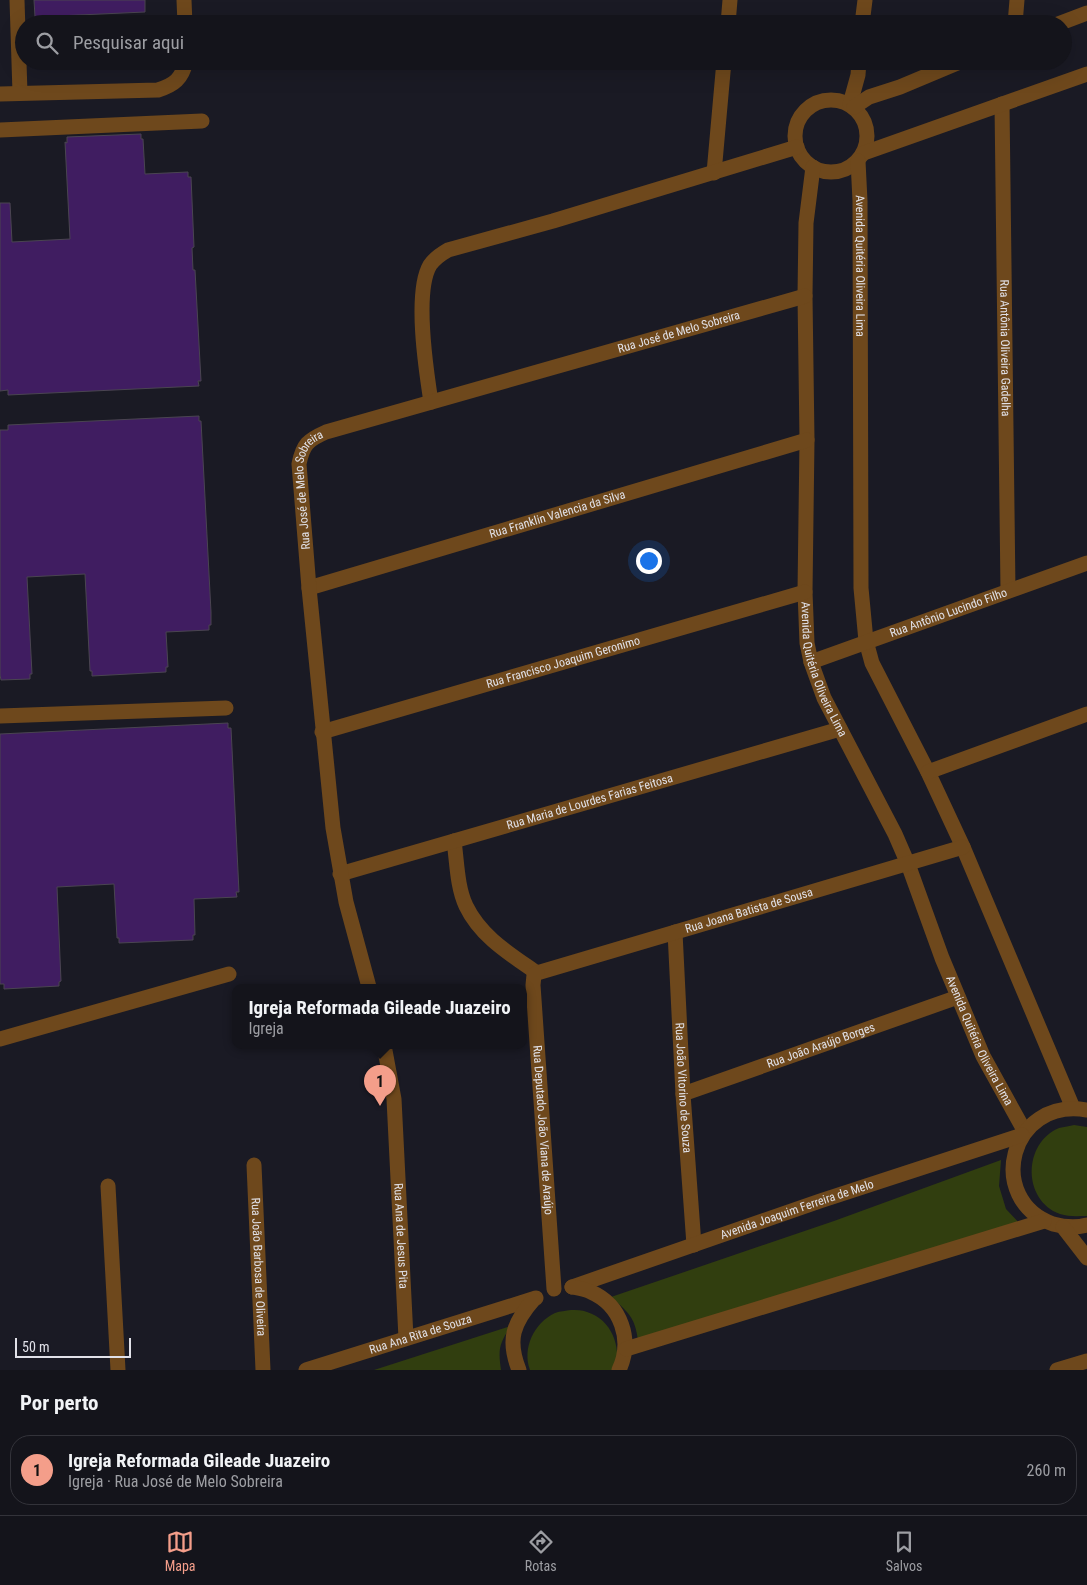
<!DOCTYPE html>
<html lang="pt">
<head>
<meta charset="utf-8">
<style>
  body { margin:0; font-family:"Roboto Condensed",sans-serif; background:#212128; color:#f1f3f6 }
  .scale { position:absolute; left:15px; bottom:12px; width:116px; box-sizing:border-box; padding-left:5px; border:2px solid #e1e1e8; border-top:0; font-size:14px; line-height:18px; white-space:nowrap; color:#e1e1e8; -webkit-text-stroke:4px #1a1a24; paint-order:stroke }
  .you { position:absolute; left:648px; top:560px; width:18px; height:18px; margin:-12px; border:4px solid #fff; border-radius:50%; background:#1a73e8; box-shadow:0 0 0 8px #1a73e833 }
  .badge { display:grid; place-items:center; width:32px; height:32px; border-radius:50%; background:#f49e8a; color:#111; font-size:16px; font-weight:700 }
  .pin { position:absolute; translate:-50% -41px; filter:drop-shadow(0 1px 2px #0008) }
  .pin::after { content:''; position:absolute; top:26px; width:18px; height:15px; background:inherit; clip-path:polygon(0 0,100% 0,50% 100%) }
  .popup { position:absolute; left:232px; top:984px; width:295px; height:65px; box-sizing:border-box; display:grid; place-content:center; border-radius:10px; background:#14141b; filter:drop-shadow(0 1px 4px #0005); font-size:16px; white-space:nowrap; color:#9d9ea3 }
  .popup b { font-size:19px; color:#f1f3f6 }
  .popup::after { content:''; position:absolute; left:50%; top:100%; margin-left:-10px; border:10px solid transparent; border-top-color:#14141b }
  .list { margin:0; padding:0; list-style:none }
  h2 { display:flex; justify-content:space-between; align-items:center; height:65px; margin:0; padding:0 20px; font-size:21px }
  h2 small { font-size:16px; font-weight:400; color:#9d9ea3 }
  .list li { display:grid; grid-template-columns:32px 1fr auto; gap:15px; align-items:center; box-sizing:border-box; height:70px; margin:0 10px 10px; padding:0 10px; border:1px solid #33333a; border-radius:20px }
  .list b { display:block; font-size:19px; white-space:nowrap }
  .list p { margin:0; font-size:16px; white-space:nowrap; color:#9d9ea3 }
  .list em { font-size:16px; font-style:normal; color:#9d9ea3 }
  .icon { flex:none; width:28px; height:28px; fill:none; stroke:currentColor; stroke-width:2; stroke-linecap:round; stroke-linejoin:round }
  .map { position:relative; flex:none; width:1087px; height:1370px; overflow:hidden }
  .search { position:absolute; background:#14141b; box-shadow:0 5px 20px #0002; left:15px; right:15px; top:15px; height:55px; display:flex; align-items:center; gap:12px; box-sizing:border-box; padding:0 18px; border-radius:28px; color:#9d9ea3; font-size:19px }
  .sheet { height:145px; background:#14141b }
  nav { display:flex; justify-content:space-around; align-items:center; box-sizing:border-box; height:70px; border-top:1px solid #33333a; background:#14141b; font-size:14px; color:#9d9ea3 }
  nav a { display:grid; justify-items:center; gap:2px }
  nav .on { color:#f49e8a }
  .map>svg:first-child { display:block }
  .green { fill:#313e0f }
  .building { fill:#401d61; stroke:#4a4551 }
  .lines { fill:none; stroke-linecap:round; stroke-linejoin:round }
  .street { stroke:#6e481c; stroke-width:15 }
  .labels { text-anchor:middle; stroke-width:5; stroke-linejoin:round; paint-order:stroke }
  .street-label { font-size:12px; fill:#e1e1e8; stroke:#1a1a24 }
</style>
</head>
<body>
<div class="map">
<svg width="1087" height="1370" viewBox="0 0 1087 1370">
  <rect width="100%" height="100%" fill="#1a1a24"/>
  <g class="green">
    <path d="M1074 1125 1087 1127V1216C1078 1216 1069 1217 1060 1214 1022 1200 1023 1143 1059 1128 1064 1127 1070 1126 1074 1125Z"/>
    <path d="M1001 1160 999 1186 1006 1209 1022 1226 638 1340C635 1317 628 1312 611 1297L834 1221Z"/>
    <path d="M571 1310C576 1310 582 1310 587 1312 612 1320 621 1346 616 1370H530C522 1348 534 1323 555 1313 560 1311 566 1311 571 1310Z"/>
    <path d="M511 1326C499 1344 498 1349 501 1370H374Z"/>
  </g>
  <g class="building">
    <polygon points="34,0 145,0 145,12 35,17"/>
    <polygon points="141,134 141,139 143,139 145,174 188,172 188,177 191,177 194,247 192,248 193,270 195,270 201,381 198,381 199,386 8,395 8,390 0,391 0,203 10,203 12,242 70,239 65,142 67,143 67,137"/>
    <polygon points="199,416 199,421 201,421 211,612 211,625 209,625 209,630 166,632 168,667 166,667 166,672 92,676 92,671 90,671 85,574 27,577 32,674 30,674 30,679 1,680 0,675 0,430 8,430 8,425"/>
    <polygon points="228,723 228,728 231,728 239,892 236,892 237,897 194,899 195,935 193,935 193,940 119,943 119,938 117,938 114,884 57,887 61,981 59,982 59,986 4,989 4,984 0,984 0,734"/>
  </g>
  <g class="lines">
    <g class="street">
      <polyline points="17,0 20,93"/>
      <polyline points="184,0 185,24"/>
      <polyline points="728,24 730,0"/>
      <polyline points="862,24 865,0"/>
      <polyline points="1015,24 1017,0"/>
      <polyline points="1058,24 1087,13"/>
      <path d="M0 94 158 90C174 85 182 79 186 61"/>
      <circle cx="831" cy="136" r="36"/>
      <polyline points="850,104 858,75 859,61"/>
      <path id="s1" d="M1002 104 1008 591"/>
      <polyline points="854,107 869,97 900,87 962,61"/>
      <polyline points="0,130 202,121"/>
      <polyline points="864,153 1087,74"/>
      <path id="s2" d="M858 161 860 201 861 588 866 641 872 663 928 772 963 847 1073 1108"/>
      <path id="s3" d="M813 167 806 223 805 296 807 440 805 592 807 643 811 662 824 698 895 834 908 864 942 958 983 1056 1025 1132"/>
      <polyline points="714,173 724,61"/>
      <path d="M431 402C426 370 414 292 430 265 435 258 441 254 448 250L553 221 797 147"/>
      <path id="s4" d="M309 588 807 440"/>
      <path id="s5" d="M811 662 1087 563"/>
      <polyline points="0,716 226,708"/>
      <path id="s6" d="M322 732 805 592"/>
      <polyline points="928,772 1087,714"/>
      <path d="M454 841C457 862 457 887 466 906 481 937 510 954 537 973"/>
      <path id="s7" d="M340 874 840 729"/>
      <path id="s8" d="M675 932 683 1094 694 1245"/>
      <path id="s9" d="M537 973 963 847"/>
      <path id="s10" d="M537 973 534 975 533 985 554 1289"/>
      <path id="s11" d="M369 987 346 902 333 828 309 588 299 464C303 444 308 440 326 432L805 296"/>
      <polyline points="0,1039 229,974"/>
      <path id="s12" d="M384 1045 394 1099 406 1338"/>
      <path id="s13" d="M683 1094 958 997"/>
      <path d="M1087 1110C1009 1097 985 1200 1053 1224 1064 1227 1076 1228 1087 1225"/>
      <path id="s14" d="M254 1165 263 1370"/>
      <polyline points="108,1186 118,1370"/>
      <polyline points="1063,1227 1087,1258"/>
      <path id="s15" d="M572 1287 820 1201 1022 1135"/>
      <path d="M572 1287C578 1288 585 1289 591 1292 621 1305 633 1340 619 1370"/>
      <polyline points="626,1349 1044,1221"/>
      <path id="s16" d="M306 1370 536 1298"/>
      <path d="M519 1370C507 1340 513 1323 534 1299"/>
      <polyline points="1057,1370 1087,1361"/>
    </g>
  </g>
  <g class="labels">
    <g class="street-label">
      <text dy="4" stroke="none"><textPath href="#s2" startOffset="105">Avenida Quitéria Oliveira Lima</textPath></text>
      <text dy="4" stroke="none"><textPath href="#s11" startOffset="940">Rua José de Melo Sobreira</textPath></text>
      <text dy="4" stroke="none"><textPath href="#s1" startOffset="244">Rua Antônia Oliveira Gadelha</textPath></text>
      <text dy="4" stroke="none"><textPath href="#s11" startOffset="506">Rua José de Melo Sobreira</textPath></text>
      <text dy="4" stroke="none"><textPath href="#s4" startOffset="259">Rua Franklin Valencia da Silva</textPath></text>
      <text dy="4" stroke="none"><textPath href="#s5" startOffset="146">Rua Antônio Lucindo Filho</textPath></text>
      <text dy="4" stroke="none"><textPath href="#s6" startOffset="251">Rua Francisco Joaquim Geronimo</textPath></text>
      <text dy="4" stroke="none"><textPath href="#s3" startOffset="506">Avenida Quitéria Oliveira Lima</textPath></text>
      <text dy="4" stroke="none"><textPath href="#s7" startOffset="260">Rua Maria de Lourdes Farias Feitosa</textPath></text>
      <text dy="4" stroke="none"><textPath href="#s9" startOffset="221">Rua Joana Batista de Sousa</textPath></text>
      <text dy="4" stroke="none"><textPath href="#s3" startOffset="911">Avenida Quitéria Oliveira Lima</textPath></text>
      <text dy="4" stroke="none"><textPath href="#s13" startOffset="146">Rua João Araújo Borges</textPath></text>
      <text dy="4" stroke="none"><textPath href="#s8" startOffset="156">Rua João Vitorino de Souza</textPath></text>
      <text dy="4" stroke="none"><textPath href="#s10" startOffset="159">Rua Deputado João Viana de Araújo</textPath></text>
      <text dy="4" stroke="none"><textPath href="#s15" startOffset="238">Avenida Joaquim Ferreira de Melo</textPath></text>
      <text dy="4" stroke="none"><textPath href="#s12" startOffset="192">Rua Ana de Jesus Pita</textPath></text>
      <text dy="4" stroke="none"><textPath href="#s14" startOffset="102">Rua João Barbosa de Oliveira</textPath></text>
      <text dy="4" stroke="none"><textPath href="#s16" startOffset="120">Rua Ana Rita de Souza</textPath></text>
    </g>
  </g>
</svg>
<div class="scale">50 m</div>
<div class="you"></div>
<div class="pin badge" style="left:380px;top:1106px">1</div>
<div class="popup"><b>Igreja Reformada Gileade Juazeiro</b>Igreja</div>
<div class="search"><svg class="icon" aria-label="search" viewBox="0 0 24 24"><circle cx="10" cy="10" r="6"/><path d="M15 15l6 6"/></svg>Pesquisar aqui</div>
</div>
<section class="sheet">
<h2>Por perto<small></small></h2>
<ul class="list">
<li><span class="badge">1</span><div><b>Igreja Reformada Gileade Juazeiro</b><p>Igreja · Rua José de Melo Sobreira</p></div><em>260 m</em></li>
</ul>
</section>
<nav>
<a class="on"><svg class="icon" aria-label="map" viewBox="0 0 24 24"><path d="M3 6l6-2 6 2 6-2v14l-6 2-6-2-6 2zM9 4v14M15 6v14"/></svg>Mapa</a>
<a><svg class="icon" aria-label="directions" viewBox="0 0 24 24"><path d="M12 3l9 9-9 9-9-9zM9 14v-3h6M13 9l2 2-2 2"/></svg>Rotas</a>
<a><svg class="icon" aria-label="saved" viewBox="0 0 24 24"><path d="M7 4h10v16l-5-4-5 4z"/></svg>Salvos</a>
</nav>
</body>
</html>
